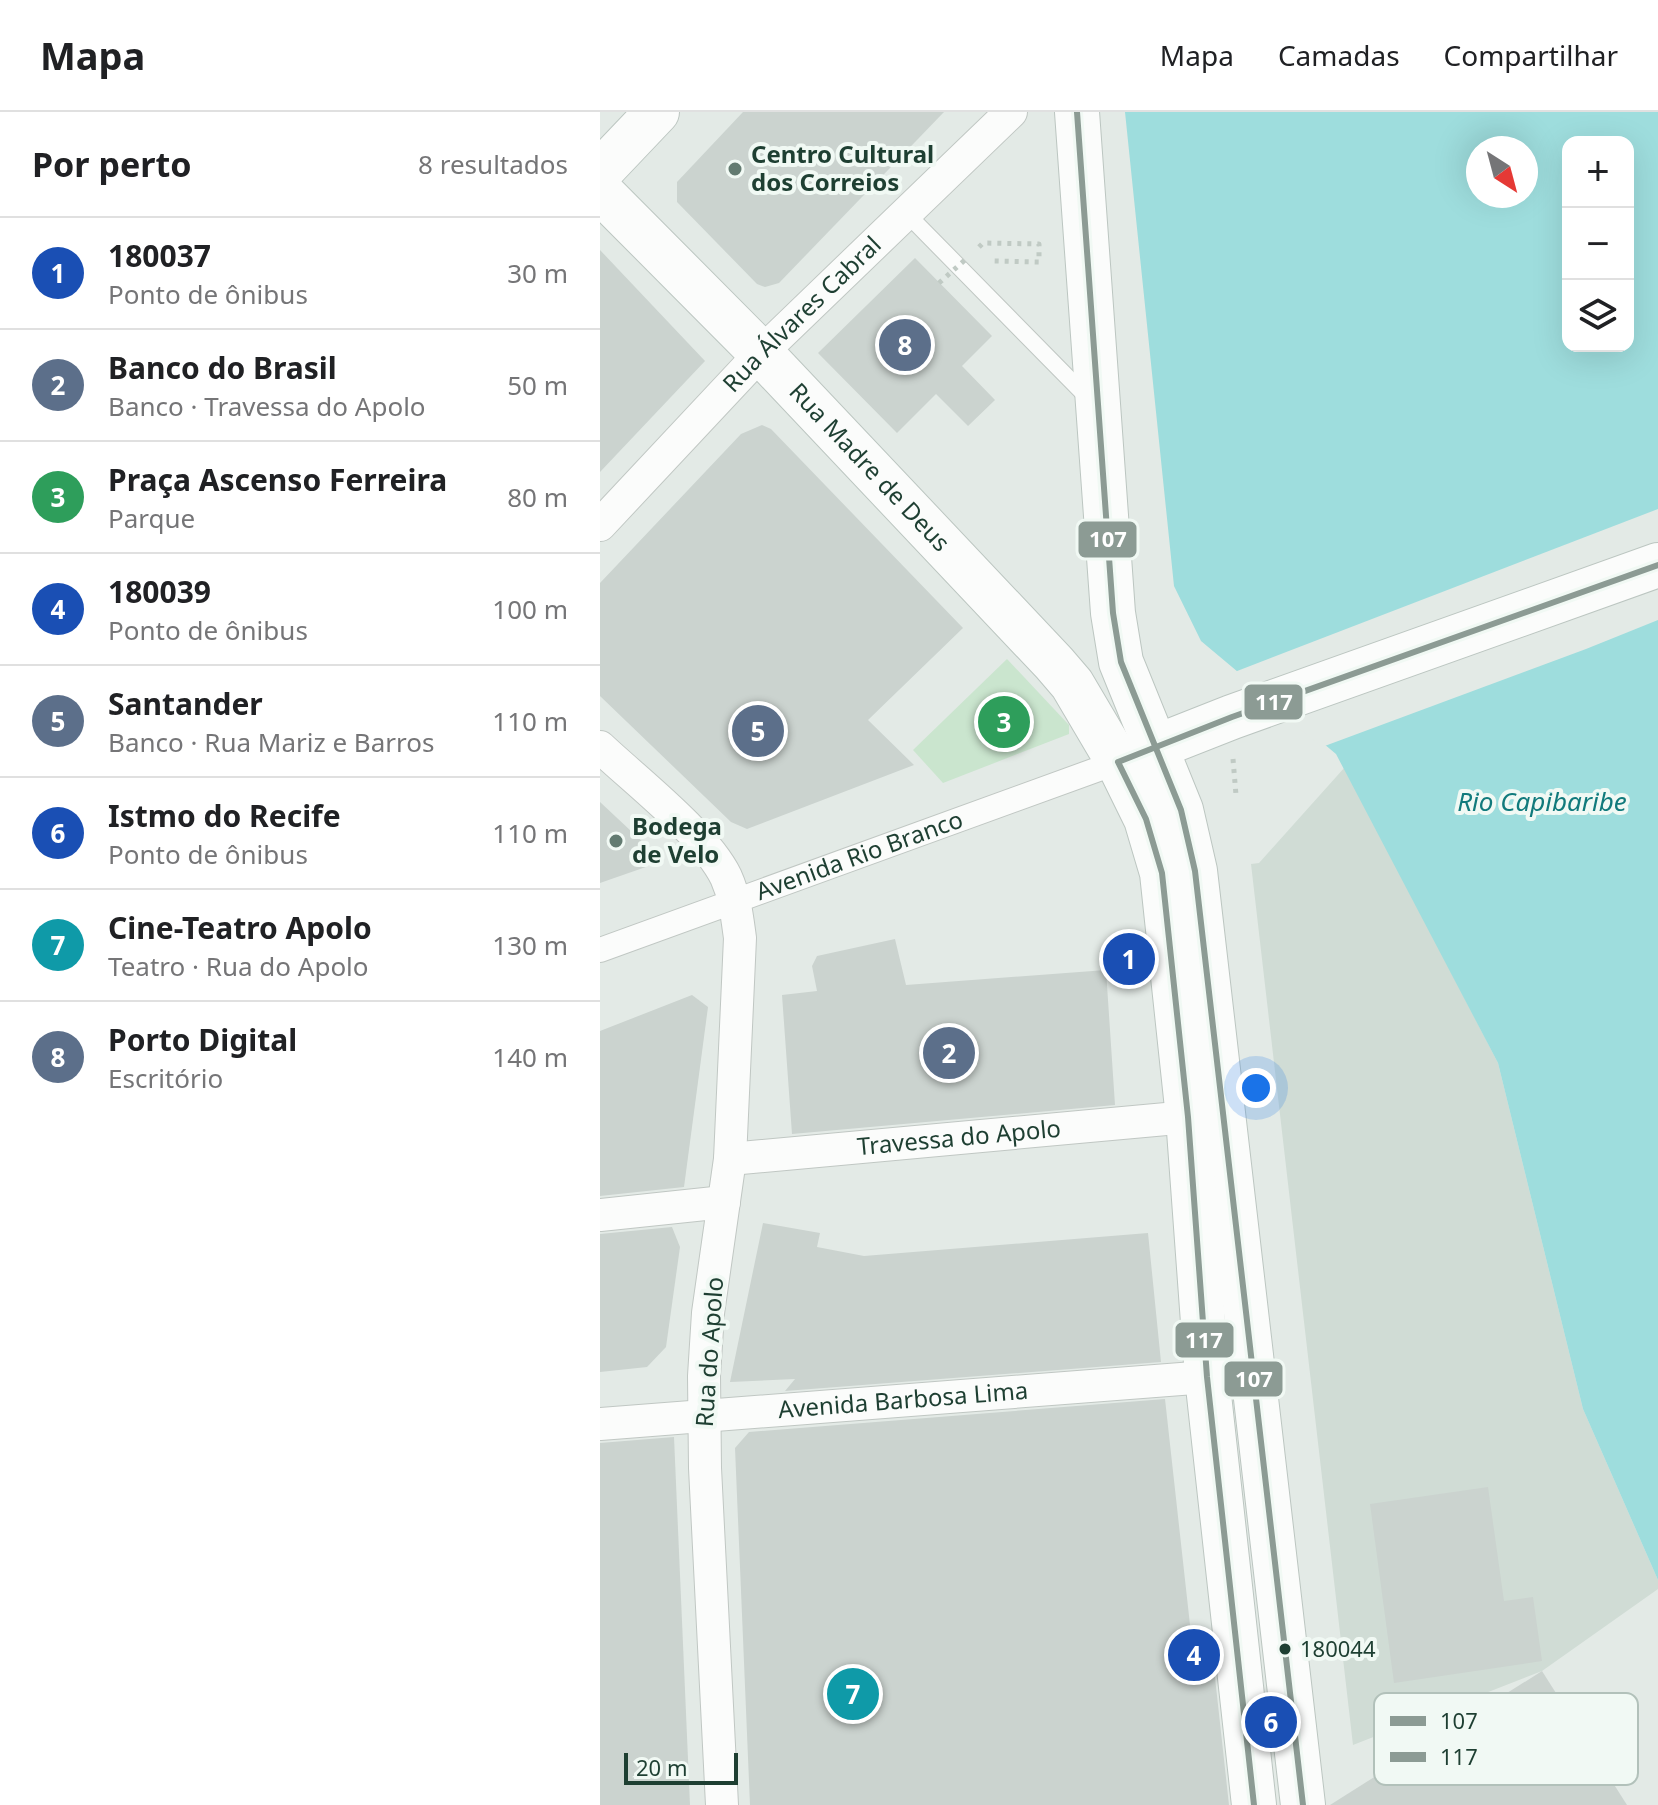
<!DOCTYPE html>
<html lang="pt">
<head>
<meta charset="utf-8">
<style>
  body { margin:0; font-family:"Noto Sans",sans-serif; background:#f6f6f6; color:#202124 }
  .controls { position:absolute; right:24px; top:24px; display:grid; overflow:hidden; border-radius:16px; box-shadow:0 8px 32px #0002 }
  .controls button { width:72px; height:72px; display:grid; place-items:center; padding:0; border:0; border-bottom:2px solid #e0e0e0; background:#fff; color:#202124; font:40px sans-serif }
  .compass { position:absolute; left:866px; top:24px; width:72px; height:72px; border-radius:50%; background:#fff; box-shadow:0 8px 32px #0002; rotate:144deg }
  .scale { position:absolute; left:24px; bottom:20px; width:114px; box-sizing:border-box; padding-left:8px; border:4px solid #1e3f32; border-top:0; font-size:22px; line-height:28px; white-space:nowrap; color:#1e3f32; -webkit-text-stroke:6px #f1f9f4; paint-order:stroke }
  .you { position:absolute; left:656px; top:976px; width:28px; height:28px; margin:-20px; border:6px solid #fff; border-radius:50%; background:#1a73e8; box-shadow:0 0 0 12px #1a73e833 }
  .badge { display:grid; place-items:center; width:52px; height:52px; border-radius:50%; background:#ea580c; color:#fff; font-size:26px; font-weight:700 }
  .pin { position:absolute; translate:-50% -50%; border:4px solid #fff; box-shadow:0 2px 8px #0006 }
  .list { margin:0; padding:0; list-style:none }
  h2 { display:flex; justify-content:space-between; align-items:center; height:104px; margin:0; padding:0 32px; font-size:34px }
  h2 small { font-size:26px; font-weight:400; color:#757577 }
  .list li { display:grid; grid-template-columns:52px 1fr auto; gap:24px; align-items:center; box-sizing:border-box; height:112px; padding:0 32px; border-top:2px solid #e0e0e0 }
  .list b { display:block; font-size:30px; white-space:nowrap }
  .list p { margin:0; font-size:26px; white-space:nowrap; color:#757577 }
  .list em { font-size:26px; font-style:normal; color:#757577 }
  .icon { flex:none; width:44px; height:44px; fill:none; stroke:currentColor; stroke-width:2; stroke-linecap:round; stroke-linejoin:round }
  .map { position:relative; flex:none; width:1058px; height:1693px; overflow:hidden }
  header { display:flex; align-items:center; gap:48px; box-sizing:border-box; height:112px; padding:0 40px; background:#fff; border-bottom:2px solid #e0e0e0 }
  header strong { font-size:38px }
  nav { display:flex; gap:44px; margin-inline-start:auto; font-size:28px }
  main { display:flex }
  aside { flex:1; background:#fff }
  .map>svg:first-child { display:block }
  .built { fill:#d0dcd5 }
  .green { fill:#cae5ce }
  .water { fill:#9edddd; fill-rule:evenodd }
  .pier { fill:#e3eae6 }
  .building { fill:#cbd3cf }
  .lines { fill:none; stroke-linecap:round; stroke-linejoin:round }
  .service-casing { stroke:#c0c7c3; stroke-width:18 }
  .pedestrian-casing { stroke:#c0c7c3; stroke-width:26 }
  .minor-casing { stroke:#c0c7c3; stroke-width:34 }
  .secondary-casing { stroke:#bcc6c1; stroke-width:46 }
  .path { stroke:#c0cac4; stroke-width:5; stroke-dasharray:4 6; stroke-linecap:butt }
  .service { stroke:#fbfcfb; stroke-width:16 }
  .pedestrian { stroke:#fbfcfb; stroke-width:24 }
  .minor { stroke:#fbfcfb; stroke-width:32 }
  .secondary { stroke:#fbfcfb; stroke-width:44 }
  .path-bridge { stroke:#c0cac4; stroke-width:5; stroke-dasharray:4 6; stroke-linecap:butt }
  .bus-1-casing { stroke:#f1f9f4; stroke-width:12 }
  .bus-2-casing { stroke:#f1f9f4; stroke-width:12 }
  .bus-1 { stroke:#8c9b94; stroke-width:6 }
  .bus-2 { stroke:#8c9b94; stroke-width:6 }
  .poi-dot { fill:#637b71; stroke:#f1f9f4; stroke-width:3 }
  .bus-dot { fill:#1e3f32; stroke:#f1f9f4; stroke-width:3 }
  .labels { text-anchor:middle; stroke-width:8; stroke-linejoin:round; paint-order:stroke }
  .bus-label { font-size:22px; fill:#1e3f32; stroke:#f1f9f4; text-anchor:start }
  .poi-label { font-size:24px; font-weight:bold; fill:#1e3f32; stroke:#f1f9f4; text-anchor:start }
  .street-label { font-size:24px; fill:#1e3f32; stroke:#f1f9f4 }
  .water-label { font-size:26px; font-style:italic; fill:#117a7c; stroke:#f1f9f4 }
  .key { fill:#f1f9f4; stroke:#b2c1ba; stroke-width:2 }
  .key-label { font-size:22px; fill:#1e3f32 }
  .line-badge { stroke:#f1f9f4; stroke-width:3 }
  .badge-label { font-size:22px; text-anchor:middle; font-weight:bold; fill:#fff }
</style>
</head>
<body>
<header>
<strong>Mapa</strong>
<nav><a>Mapa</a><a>Camadas</a><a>Compartilhar</a></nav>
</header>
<main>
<aside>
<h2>Por perto<small>8 resultados</small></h2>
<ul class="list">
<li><span class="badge" style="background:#1a4fb4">1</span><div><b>180037</b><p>Ponto de ônibus</p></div><em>30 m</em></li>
<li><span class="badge" style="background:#5c6f8a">2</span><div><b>Banco do Brasil</b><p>Banco · Travessa do Apolo</p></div><em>50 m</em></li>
<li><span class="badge" style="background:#2e9e5b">3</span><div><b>Praça Ascenso Ferreira</b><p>Parque</p></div><em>80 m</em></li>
<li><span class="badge" style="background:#1a4fb4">4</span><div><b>180039</b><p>Ponto de ônibus</p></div><em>100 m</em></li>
<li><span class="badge" style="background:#5c6f8a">5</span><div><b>Santander</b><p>Banco · Rua Mariz e Barros</p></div><em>110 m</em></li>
<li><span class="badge" style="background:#1a4fb4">6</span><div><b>Istmo do Recife</b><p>Ponto de ônibus</p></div><em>110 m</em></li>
<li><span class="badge" style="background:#0f9aa8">7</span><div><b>Cine-Teatro Apolo</b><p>Teatro · Rua do Apolo</p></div><em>130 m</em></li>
<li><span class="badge" style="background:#5c6f8a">8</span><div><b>Porto Digital</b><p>Escritório</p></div><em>140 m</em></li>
</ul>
</aside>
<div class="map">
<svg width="1058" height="1693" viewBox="0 0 1058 1693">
  <rect width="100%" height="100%" fill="#e3eae6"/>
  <polygon class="built" points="745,655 898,951 983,1297 1058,1468 1058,1477 942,1559 753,1633 651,752 659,751"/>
  <polygon class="green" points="407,547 469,613 469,622 343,671 313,638"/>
  <path class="water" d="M525 0H1058V1468L983 1297 898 951 736 642 601 529 574 474ZM968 30H1028V234H968ZM878 36H926V84H878Z"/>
  <polygon class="pier" points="1058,397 1058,508 986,537 722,635 632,561"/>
  <g class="building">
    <polygon points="143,0 344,0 179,171 165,175 157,172 77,90 77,70"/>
    <polygon points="0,138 105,249 0,360"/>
    <polygon points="315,146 392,224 362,254 395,288 368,314 336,282 297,321 218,241"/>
    <polygon points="162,313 171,317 363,516 268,608 314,653 147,717 131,710 0,584 0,471 141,322"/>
    <polygon points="0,690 63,749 0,771"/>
    <polygon points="295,827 306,873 506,858 515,993 192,1022 182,883 217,879 212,854 217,844"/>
    <polygon points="92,883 108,895 84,1075 0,1084 0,919"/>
    <polygon points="163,1111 220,1121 217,1135 264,1144 548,1121 561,1250 185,1279 195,1267 130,1270"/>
    <polygon points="72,1115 80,1135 66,1235 47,1255 0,1260 0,1122"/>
    <polygon points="565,1287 592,1531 611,1529 629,1693 150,1693 135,1336 149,1320"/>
    <polygon points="74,1325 90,1693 0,1693 0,1331"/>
    <polygon points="888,1375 904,1489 933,1485 942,1549 794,1571 770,1392"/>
    <polygon points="942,1559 1027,1693 730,1693"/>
  </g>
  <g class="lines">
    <g class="service-casing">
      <polyline id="service" points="306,101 490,288"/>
    </g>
    <g class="pedestrian-casing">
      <g id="pedestrian">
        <path id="s1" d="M0 838 518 650"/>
      </g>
    </g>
    <g class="minor-casing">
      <g id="minor">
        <path id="s2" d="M0 413 161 241 411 0"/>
        <path d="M0 635C36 669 105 722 126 765 135 785 137 804 140 826L130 1047 108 1201 104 1264 105 1356 122 1693"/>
        <path id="s3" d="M130 1047 588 1005"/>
        <polyline points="0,1103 124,1090"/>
        <path id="s4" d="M0 1312 607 1265"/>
      </g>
    </g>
    <g class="secondary-casing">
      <g id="secondary">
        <polyline points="477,0 513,501 521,550 581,698 595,759 703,1693"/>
        <polyline points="0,60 57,0"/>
        <path id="s5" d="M0 79 161 241 454 551 472 572 518 650 546 707 562 761 588 1005 607 1265 654 1693"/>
        <polyline points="528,646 632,605 1058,453"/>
      </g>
    </g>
    <g class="path">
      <polyline points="379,135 383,131 439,132 439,150 393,149"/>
      <polyline points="633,647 636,683"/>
    </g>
    <use href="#service" class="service"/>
    <use href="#pedestrian" class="pedestrian"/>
    <use href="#minor" class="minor"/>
    <use href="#secondary" class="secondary"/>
    <polyline class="path-bridge" points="339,171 366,147"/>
    <g class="bus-1-casing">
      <polyline id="bus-1" points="477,0 513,501 521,550 581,698 595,759 703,1693"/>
    </g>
    <g class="bus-2-casing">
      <polyline id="bus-2" points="654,1693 607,1265 588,1005 562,761 546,707 518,650 632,605 1058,453"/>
    </g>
    <use href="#bus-1" class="bus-1"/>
    <use href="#bus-2" class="bus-2"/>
  </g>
  <g class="poi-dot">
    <circle cx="135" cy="57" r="8"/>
    <circle cx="16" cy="729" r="8"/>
  </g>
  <circle class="bus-dot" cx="685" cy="1537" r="7"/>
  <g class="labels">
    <g class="bus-label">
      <text x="700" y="1545">180044</text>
    </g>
    <g class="poi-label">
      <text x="151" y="51">Centro Cultural<tspan x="151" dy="28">dos Correios</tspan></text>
      <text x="32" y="723">Bodega<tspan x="32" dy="28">de Velo</tspan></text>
    </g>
    <g class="street-label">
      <text dy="8" stroke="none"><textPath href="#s2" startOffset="292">Rua Álvares Cabral</textPath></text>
      <text dy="8" stroke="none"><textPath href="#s5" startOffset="386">Rua Madre de Deus</textPath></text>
      <text dy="8" stroke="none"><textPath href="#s1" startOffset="276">Avenida Rio Branco</textPath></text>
      <text dy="8" stroke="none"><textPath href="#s3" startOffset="230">Travessa do Apolo</textPath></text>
      <text transform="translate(110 1240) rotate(-86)" y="8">Rua do Apolo</text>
      <text dy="8" stroke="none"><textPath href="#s4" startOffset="304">Avenida Barbosa Lima</textPath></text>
    </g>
    <g class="water-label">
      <text x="942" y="699">Rio Capibaribe</text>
    </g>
  </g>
  <rect x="774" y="1581" width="264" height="92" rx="12" class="key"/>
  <rect x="790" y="1604" width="36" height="10" fill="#8c9b94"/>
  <rect x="790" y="1640" width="36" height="10" fill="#8c9b94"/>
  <g class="key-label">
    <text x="840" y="1617">107</text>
    <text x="840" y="1653">117</text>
  </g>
  <g class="line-badge">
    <rect x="477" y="408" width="61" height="39" rx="8" fill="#8c9b94"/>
    <rect x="643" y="571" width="61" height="38" rx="8" fill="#8c9b94"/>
    <rect x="574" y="1209" width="61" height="38" rx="8" fill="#8c9b94"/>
    <rect x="623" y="1248" width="61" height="38" rx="8" fill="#8c9b94"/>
  </g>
  <g class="badge-label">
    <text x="508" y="435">107</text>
    <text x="674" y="598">117</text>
    <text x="604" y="1236">117</text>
    <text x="654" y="1275">107</text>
  </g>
</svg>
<div class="controls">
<button>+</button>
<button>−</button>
<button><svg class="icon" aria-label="layers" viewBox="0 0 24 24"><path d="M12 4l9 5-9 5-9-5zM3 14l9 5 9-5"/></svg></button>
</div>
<svg class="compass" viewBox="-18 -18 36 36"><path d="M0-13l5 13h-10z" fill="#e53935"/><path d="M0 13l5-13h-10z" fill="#757577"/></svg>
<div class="scale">20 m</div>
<div class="you"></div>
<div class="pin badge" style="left:529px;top:847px;background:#1a4fb4">1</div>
<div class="pin badge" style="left:349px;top:941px;background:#5c6f8a">2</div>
<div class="pin badge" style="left:404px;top:610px;background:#2e9e5b">3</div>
<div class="pin badge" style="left:594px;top:1543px;background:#1a4fb4">4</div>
<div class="pin badge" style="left:158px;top:619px;background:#5c6f8a">5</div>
<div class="pin badge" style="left:671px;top:1610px;background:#1a4fb4">6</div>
<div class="pin badge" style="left:253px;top:1582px;background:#0f9aa8">7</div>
<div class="pin badge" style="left:305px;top:233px;background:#5c6f8a">8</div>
</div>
</main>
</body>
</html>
